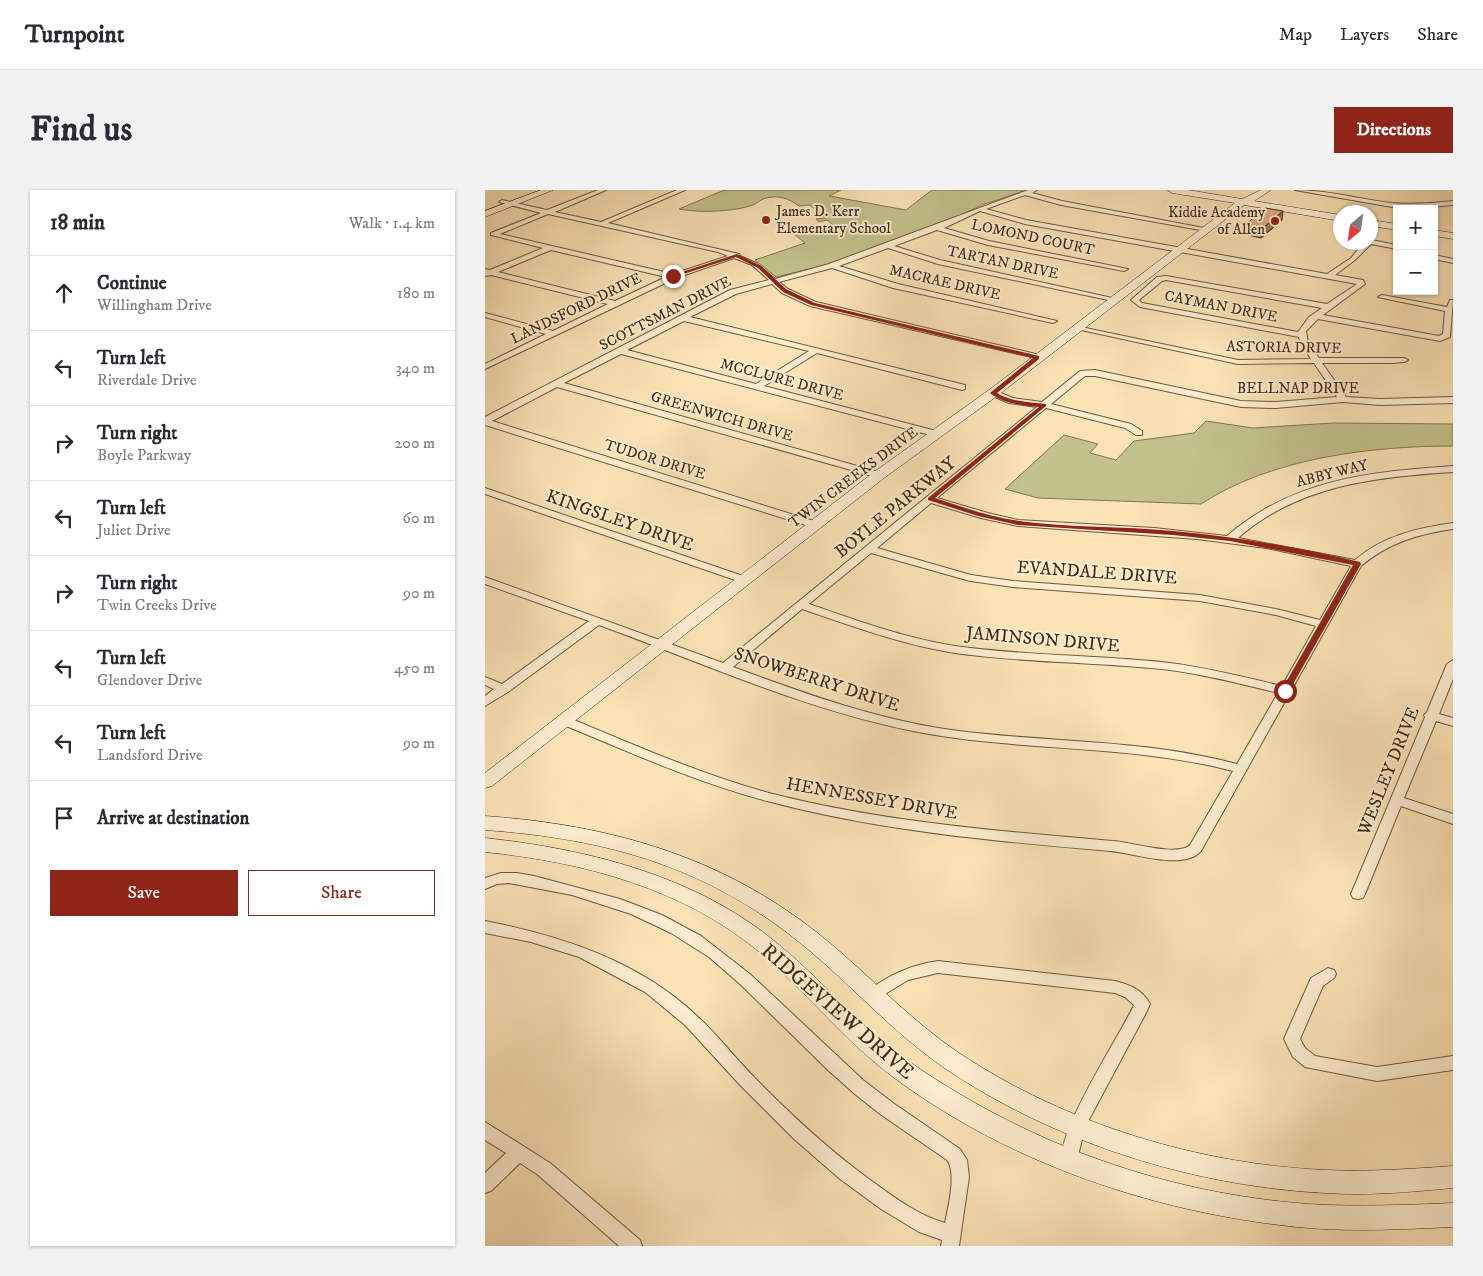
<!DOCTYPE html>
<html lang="en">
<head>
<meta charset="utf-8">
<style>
  body { margin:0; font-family:"IM FELL DW Pica",serif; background:#f2f2f3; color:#2b2b33 }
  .controls { position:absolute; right:15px; top:15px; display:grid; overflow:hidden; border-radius:0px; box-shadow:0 1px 4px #0004 }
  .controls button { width:45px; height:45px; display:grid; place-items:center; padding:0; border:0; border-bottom:1px solid #e1e1e2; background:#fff; color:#2b2b33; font:25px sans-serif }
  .compass { position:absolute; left:848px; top:15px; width:45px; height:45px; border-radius:50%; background:#fff; box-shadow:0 1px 4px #0004; rotate:209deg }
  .stop { position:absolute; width:15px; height:15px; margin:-11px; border:4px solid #8f2418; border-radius:50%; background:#fff }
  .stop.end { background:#8f2418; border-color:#fff; box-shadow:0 1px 5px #0008 }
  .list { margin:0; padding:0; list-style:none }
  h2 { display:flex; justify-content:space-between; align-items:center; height:65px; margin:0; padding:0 20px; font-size:21px }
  h2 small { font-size:16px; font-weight:400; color:#7c7c81 }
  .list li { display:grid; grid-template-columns:32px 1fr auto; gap:15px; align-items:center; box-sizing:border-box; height:75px; padding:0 20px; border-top:1px solid #e1e1e2 }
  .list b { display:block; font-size:19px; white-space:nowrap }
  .list p { margin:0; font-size:16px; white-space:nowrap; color:#7c7c81 }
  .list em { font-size:16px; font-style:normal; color:#7c7c81 }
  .actions { display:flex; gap:10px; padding:15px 20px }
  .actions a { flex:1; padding:11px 0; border:1px solid #8f2418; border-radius:0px; text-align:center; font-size:18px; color:#8f2418 }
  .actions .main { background:#8f2418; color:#fff }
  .icon { flex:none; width:28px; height:28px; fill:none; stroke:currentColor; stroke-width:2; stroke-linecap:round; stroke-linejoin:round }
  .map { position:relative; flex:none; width:968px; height:1056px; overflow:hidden; border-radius:0px }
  header { display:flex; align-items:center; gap:30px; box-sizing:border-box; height:70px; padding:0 25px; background:#fff; border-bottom:1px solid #e1e1e2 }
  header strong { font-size:24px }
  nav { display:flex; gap:28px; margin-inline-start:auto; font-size:18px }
  .intro { display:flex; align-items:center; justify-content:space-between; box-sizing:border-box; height:120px; padding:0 30px }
  h1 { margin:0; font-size:35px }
  .button { padding:12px 22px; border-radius:0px; background:#8f2418; color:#fff; font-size:18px; font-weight:700 }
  main { display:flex; gap:30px; padding:0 30px }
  aside { flex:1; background:#fff; border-radius:0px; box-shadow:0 1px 4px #0004 }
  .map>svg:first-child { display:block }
  .green { fill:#c3c28b; stroke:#82764e }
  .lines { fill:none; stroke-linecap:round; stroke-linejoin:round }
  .street-casing { stroke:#70583b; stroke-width:2 }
  .secondary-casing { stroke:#412912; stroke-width:1 }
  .street { fill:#fcedd0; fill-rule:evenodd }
  .secondary { fill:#fcedd0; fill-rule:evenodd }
  .wall { fill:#c1926d; stroke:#412912 }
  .shaded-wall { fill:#9d7759; stroke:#412912 }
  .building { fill:#e0aa7f; stroke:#412912 }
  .route { fill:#8f2418 }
  .poi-dot { fill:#8f2418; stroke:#fcedd0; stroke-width:2 }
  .labels { text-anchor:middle; stroke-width:4; stroke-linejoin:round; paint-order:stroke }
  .far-poi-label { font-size:15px; fill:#412912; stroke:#fcedd0; text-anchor:start }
  .far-street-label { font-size:15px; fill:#412912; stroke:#fcedd0 }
  .street-label { font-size:18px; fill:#412912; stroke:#fcedd0 }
  .near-street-label { font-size:21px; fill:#412912; stroke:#fcedd0 }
</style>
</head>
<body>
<header>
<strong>Turnpoint</strong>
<nav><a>Map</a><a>Layers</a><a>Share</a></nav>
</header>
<div class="intro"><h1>Find us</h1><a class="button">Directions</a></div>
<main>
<aside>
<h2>18 min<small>Walk · 1.4 km</small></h2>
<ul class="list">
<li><svg class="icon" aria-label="ahead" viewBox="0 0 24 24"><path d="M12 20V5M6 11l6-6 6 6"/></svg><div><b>Continue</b><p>Willingham Drive</p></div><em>180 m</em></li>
<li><svg class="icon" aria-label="left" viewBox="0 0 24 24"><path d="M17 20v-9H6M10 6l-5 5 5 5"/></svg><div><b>Turn left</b><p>Riverdale Drive</p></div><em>340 m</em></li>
<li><svg class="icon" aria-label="right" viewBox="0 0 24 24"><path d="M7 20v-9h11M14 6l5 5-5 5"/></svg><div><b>Turn right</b><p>Boyle Parkway</p></div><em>200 m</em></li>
<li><svg class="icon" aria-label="left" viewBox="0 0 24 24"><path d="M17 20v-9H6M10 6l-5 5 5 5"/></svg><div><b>Turn left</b><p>Juliet Drive</p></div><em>60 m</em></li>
<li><svg class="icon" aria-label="right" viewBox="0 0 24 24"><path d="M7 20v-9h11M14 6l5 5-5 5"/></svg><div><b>Turn right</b><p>Twin Creeks Drive</p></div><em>90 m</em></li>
<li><svg class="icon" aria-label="left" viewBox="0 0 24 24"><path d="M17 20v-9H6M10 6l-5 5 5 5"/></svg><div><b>Turn left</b><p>Glendover Drive</p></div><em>450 m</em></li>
<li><svg class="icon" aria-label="left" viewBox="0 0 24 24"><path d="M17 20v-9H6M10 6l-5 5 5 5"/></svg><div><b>Turn left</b><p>Landsford Drive</p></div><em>90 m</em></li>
<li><svg class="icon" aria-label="arrive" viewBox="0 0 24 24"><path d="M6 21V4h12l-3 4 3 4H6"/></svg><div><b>Arrive at destination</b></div></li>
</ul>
<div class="actions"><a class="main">Save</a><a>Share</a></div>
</aside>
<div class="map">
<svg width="968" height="1056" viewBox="0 0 968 1056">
  <rect width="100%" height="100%" fill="#fbe3b6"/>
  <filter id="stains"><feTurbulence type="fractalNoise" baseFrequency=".004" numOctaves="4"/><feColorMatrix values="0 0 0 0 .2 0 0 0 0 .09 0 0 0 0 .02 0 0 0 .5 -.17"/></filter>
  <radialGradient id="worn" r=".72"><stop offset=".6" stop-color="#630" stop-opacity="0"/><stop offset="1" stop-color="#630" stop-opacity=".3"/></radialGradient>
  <g class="green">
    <path d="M243 0H356L344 6 421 20 447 0H542L497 15 465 30 345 74 291 87 270 70 320 53 307 42 348 35 342 30 334 32 331 29 340 28 325 15 314 16C303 8 292 4 278 9 274 11 271 14 268 15 248 22 214 23 194 19L237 1Z"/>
    <path d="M721 231 768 238 848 233 968 234V256C886 256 786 268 716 314L553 308 520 299 579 245 613 254 605 263 631 270 649 251 709 243Z"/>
  </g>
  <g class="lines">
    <g class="street-casing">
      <g id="street">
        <path d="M113 0H121L70 22 116 32 192 0H200L123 33 254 64 255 66 271 73 290 89 344 74 543 0H552L547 3 577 11 724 39 721 41 576 15 540 5 501 19 541 30 842 84 866 68 879 52H886V50L912 55V59L886 54 870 70 850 85 878 90 880 94 838 125 954 146 958 144 960 121 893 107 897 105 962 117 965 110H968L965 147 955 151 833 129 821 141 823 153 834 168H919L923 170 919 172 908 173H837L861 207 895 209 968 207V213L895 215 858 212 791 218 756 217 610 186H600L566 214 646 234 657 241V245H651L640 238 561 218 452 308 503 323 533 330 669 338 742 346C808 289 884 282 968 276V282C891 287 813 295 753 348L870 370C898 346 932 338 968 333V339C933 344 903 353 876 376L716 661C699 681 649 663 625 661 510 651 394 641 282 611 210 592 142 561 74 533L72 530 74 527H82C149 555 215 584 284 603 397 632 513 641 628 651 646 652 692 667 705 655L748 581C645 554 537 562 433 542 323 521 218 473 114 435L23 502 0 516V506L9 499 0 495V487L17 494 104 431 0 394V387L238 473 552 217 524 213 505 205V201H511L528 208 557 212 595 181 610 180 756 211 791 212 852 207 829 173 753 174 587 138 591 136 753 170 826 169 815 153 814 147 655 117 646 110 672 87 681 86 842 114 872 94 540 34 495 21 459 38 504 51 643 79 639 81 503 55 452 40 409 56 455 70 632 109 628 111 453 74 403 58 354 76 413 94 572 131 568 133 408 98 347 78 294 92 303 99 331 112 555 165V169L325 116 297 103 287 94 251 104 205 127 480 195V199L477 200 332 163 279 196 455 242V246H449L136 164 79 193 397 283V287H391L72 197 7 231 335 333 336 335 331 338 327 337 0 235V227L245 100 284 90 267 75 249 68 191 88 0 179V174L61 144 0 127V123L68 141 123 114 6 85 0 86V79L5 80 58 58 6 45V43L56 23 14 12 17 10 62 20ZM63 24 233 62 243 66 188 84 15 44ZM66 60 181 87 130 111 13 82ZM681 90 837 118 824 127 813 142 657 113 654 110 677 91ZM199 131 324 161 271 194 142 160ZM446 313 496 328 533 336 712 349 781 358 866 376 835 430 791 419 715 405 528 391 486 385 392 358ZM386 363 485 391 528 397 715 411 791 425 831 436 797 496C759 487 723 478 685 473 614 465 541 466 470 456 419 448 371 430 324 414ZM317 419C367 436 418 455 470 463 542 473 614 472 685 480 722 485 757 494 793 503L752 574C658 549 569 553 474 541 396 531 321 504 248 477Z"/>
        <path d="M810 0C842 0 874 9 906 13 927 15 947 13 968 11V15L934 18 907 17Z"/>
        <polygon points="949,65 968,69 968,73 949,69"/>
        <polygon points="0,298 264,388 265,390 264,392 256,392 0,304"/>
        <polygon points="968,470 968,489 954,524 968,528 968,536 951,531 919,608 968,624 968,634 916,616 880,704 878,708 873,709 868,708 866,704 940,527 939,525 942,522 962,474"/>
        <path d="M16 683H32L49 686 135 709 177 725 216 746 266 785 378 890 408 913 475 959 482 970 484 987 474 1056H456L457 1050 434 1042 396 1019 355 989 308 948 256 896 200 835 160 802 94 767 46 752 0 743V731C76 746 154 771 212 826 232 844 249 867 269 887 306 925 345 961 388 992 410 1008 433 1025 460 1033 463 1018 472 982 462 970L395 924 371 905 344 881 255 794 224 767 186 743 146 724 87 705 24 693 12 694 0 699V688Z"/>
        <path d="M453 771 630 791C645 795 657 799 665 814L661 823 600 937 590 978 584 980 578 978C565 950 635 846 649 815L640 807 630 803 453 783 423 790 387 812 381 810 379 806 381 802C404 785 425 775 453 771Z"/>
        <polygon points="843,778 849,780 851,784 849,788 838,796 815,849 820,858 830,866 892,877 968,866 968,880 892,891 820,877 808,867 799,849 826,788"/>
        <polygon points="0,932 65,973 155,1050 157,1056 134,1056 53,985 35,973 6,1001 0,1003 0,983 21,963 0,950"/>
      </g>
    </g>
    <g class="secondary-casing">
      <g id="secondary">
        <polygon points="56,0 68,0 0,27 0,21"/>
        <polygon points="683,0 703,0 757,9 776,0 786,0 769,11 856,25 856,31 759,15 512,206 399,288 7,596 0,598 0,583 389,282 504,200 750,13 687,3"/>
        <polygon points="886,30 912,34 912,40 886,36"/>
        <polygon points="949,40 968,43 968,49 949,46"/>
        <path d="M0 626C127 635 240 667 340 749 385 786 425 830 474 863 581 934 712 974 840 980 883 982 925 979 968 976V998C925 1002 883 1006 840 1003 707 996 568 952 458 877 409 843 370 799 325 761 227 678 125 649 0 640Z"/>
        <path d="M0 648C103 659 212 686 293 754 340 792 378 842 429 875 548 956 680 1003 823 1014 872 1017 920 1015 968 1013V1037C920 1039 871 1042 823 1038 677 1025 526 975 408 887 360 851 323 804 278 765 201 699 99 672 0 662Z"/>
      </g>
    </g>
    <use href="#street" class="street"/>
    <use href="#secondary" class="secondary"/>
  </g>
  <polygon class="wall" points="797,30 776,48 758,44 760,35"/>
  <polygon class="shaded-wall" points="798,21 797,30 776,48 778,38"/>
  <polygon class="building" points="780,18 798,21 778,38 760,35"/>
  <path class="route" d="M252 64 276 76 301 99 330 113 554 166V169L512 203C526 212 545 212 561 214V216L450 308C477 317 505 327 534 331 585 338 637 336 688 341 751 347 814 357 875 372L876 374 803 503 796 501 868 375 745 351 688 345 533 335 493 326 443 310V308L554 217C538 216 517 213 505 203L548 168 326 115 298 102 273 78 251 67 189 87 185 86Z"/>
  <g class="poi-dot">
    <circle cx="281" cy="30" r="5"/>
    <circle cx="790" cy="31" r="5"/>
  </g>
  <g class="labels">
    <g class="far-poi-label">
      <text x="291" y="26">James D. Kerr<tspan x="291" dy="17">Elementary School</tspan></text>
      <text x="780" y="27" text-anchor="end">Kiddie Academy<tspan x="780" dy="17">of Allen</tspan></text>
    </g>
    <g class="far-street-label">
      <text transform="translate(548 47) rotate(12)" y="5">LOMOND COURT</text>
      <text transform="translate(518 72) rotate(12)" y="5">TARTAN DRIVE</text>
      <text transform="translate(460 92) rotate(13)" y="5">MACRAE DRIVE</text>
      <text transform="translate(736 116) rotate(11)" y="5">CAYMAN DRIVE</text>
      <text transform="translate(91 118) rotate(-26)" y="5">LANDSFORD DRIVE</text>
      <text transform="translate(180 123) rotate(-27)" y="5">SCOTTSMAN DRIVE</text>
      <text transform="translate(799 157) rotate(1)" y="5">ASTORIA DRIVE</text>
      <text transform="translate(297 189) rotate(15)" y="5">MCCLURE DRIVE</text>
      <text x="813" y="203">BELLNAP DRIVE</text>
      <text transform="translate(237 226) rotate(16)" y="5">GREENWICH DRIVE</text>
      <text transform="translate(170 269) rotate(17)" y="5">TUDOR DRIVE</text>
      <text transform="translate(847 283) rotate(-14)" y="5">ABBY WAY</text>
      <text transform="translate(368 287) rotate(-37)" y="5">TWIN CREEKS DRIVE</text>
    </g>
    <g class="street-label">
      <text transform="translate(410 317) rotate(-39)" y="6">BOYLE PARKWAY</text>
      <text transform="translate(135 330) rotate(19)" y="6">KINGSLEY DRIVE</text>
      <text transform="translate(612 382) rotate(4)" y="6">EVANDALE DRIVE</text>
      <text transform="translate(558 449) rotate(5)" y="6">JAMINSON DRIVE</text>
      <text transform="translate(332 489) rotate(18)" y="6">SNOWBERRY DRIVE</text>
      <text transform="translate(903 581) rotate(-68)" y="6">WESLEY DRIVE</text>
      <text transform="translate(387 608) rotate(10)" y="6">HENNESSEY DRIVE</text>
    </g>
    <g class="near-street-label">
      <text transform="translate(353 821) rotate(41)" y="7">RIDGEVIEW DRIVE</text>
    </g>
  </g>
  <rect width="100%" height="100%" filter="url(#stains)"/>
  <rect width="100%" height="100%" fill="url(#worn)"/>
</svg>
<div class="controls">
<button>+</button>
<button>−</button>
</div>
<svg class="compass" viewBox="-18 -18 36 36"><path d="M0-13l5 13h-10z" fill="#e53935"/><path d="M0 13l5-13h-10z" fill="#7c7c81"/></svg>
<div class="stop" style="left:800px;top:501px"></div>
<div class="stop end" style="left:188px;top:86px"></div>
</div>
</main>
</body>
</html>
